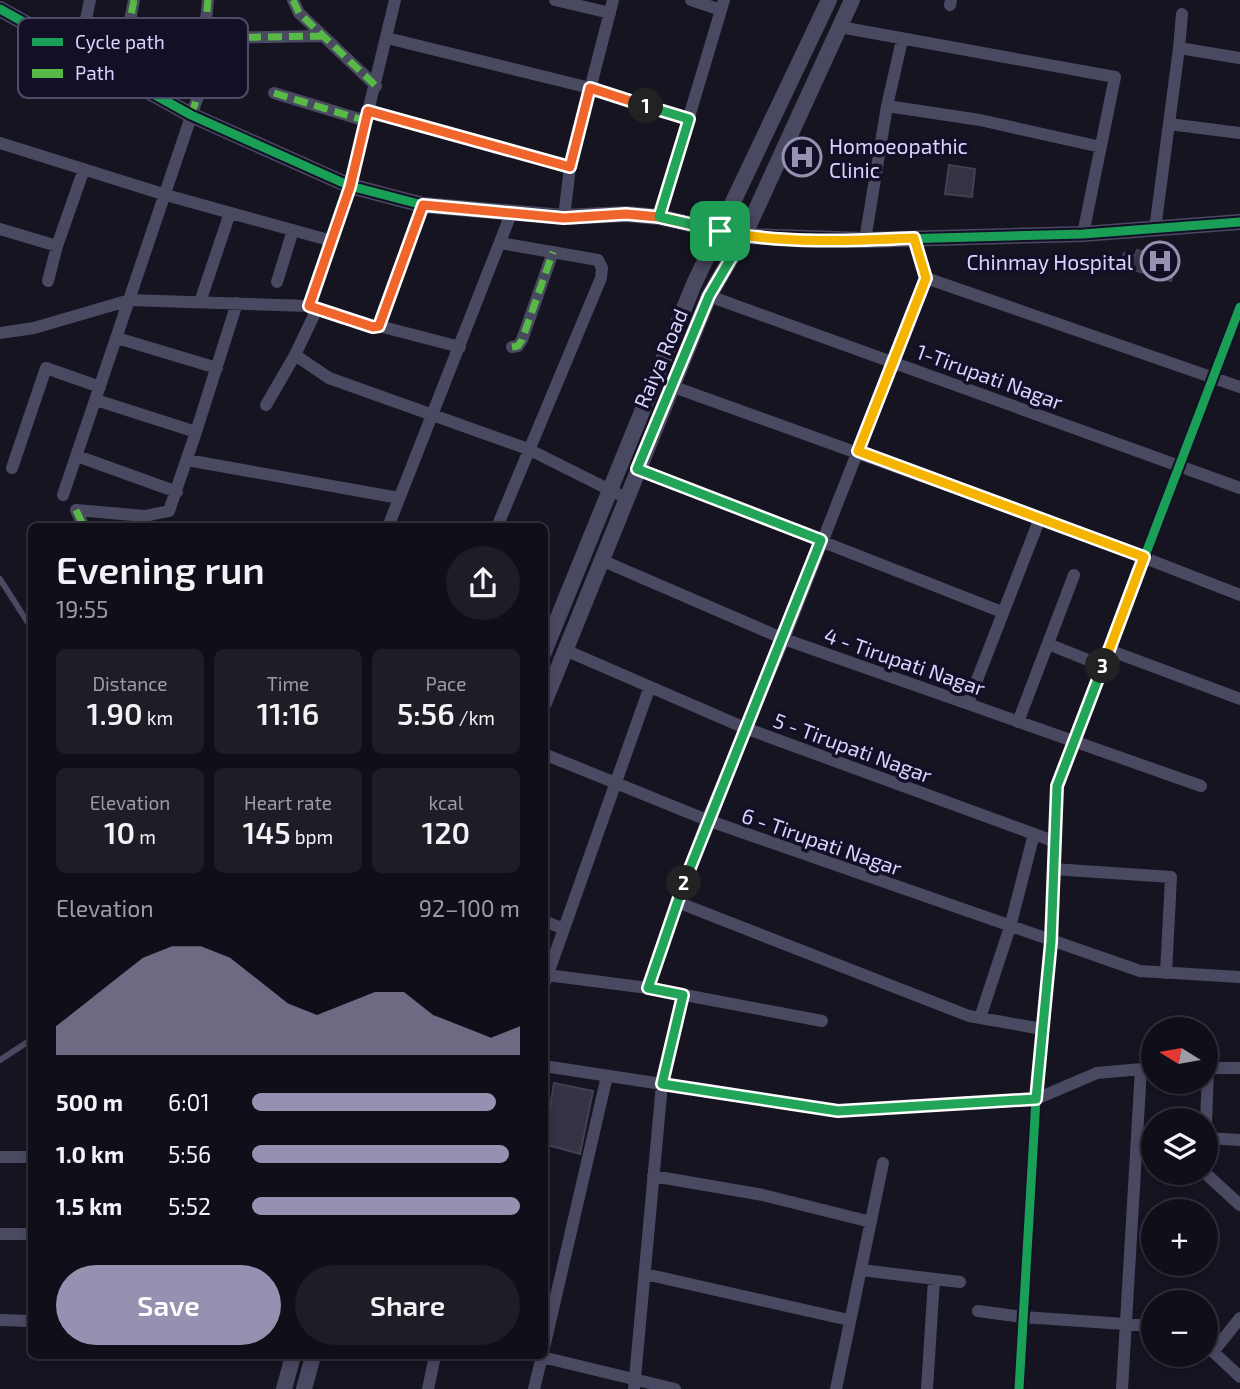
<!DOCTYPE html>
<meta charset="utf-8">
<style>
:root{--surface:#100f19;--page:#1e1d26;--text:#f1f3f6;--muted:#9c9ca2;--line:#302f38;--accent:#9591b1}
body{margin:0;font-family:"Exo 2",sans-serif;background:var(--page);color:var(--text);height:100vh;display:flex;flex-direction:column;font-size:26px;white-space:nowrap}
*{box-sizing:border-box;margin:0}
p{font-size:23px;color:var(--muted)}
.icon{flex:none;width:38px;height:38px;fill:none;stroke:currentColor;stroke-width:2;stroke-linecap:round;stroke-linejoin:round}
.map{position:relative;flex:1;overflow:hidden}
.sheet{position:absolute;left:28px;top:523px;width:520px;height:836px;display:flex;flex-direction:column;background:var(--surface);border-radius:10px;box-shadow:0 4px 10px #0003,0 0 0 2px var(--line)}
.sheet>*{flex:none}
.needle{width:46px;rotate:281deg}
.buttons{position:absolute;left:1141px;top:1017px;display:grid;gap:14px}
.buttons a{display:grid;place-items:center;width:77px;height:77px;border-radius:50%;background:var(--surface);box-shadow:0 4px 10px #0003,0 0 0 2px var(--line);font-size:35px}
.pin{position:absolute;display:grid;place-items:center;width:60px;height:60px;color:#fff;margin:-30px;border-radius:14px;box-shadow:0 4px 10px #0006}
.km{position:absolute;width:35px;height:35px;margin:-18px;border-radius:50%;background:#222;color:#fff;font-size:19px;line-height:35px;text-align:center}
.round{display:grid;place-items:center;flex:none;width:74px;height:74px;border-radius:37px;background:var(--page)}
.head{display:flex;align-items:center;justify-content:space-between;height:119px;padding:0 28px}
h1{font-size:38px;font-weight:600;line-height:52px}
.stats{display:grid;grid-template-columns:repeat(3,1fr);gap:10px;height:119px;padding:7px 28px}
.stats div{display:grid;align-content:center;border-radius:10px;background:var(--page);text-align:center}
.stats b{font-size:30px;font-weight:600}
.stats small{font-size:19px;font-weight:400}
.stats p{font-size:19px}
.chart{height:196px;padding:14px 28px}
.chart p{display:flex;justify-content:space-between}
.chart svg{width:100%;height:126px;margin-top:7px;fill:var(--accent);opacity:.7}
.action{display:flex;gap:14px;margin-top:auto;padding:14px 28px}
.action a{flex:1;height:80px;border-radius:42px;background:var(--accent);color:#fff;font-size:28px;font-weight:600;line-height:80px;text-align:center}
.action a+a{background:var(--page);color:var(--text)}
ul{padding:0 28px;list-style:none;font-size:23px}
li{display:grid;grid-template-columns:112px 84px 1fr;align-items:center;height:52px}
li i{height:18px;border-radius:9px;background:var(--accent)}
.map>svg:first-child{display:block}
</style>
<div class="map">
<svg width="1240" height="1389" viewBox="0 0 1240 1389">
<rect width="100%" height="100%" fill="#161421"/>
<path fill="#343243" stroke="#433f54" stroke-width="2" d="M 949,165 L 975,169 L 972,197 L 945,194 Z
M 1137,250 L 1156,256 L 1157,251 L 1178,256 L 1171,281 L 1120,266 L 1124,253 L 1135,256 Z
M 554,1083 L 593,1091 L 580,1154 L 544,1144 Z"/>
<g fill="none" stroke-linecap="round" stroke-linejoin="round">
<path stroke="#4a4962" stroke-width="6" d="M 0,579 L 32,629
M 0,1060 L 32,1039"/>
<path stroke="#4a4962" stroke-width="12" d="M 293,0 L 299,13 L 376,86
M 555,0 L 610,13
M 691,0 L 721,10
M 950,5 L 951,0
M 840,27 L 1115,77 L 1083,234
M 205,38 L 322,36
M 387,38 L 590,88 L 689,119
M 902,40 L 887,106 L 980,120 L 1101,147
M 1179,48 L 1182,14
M 79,53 L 90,0
M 119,75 L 134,0
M 274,93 L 366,121
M 368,111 L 570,167 L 564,217
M 1169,124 L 1240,133
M 0,143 L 166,195 L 332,241
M 570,167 L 613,0
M 659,217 L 724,0
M 0,229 L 57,246 L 84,169
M 1155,229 L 1179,48 L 1240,58
M 914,238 L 926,278 L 784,639 L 707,820 L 677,902 L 969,1016 L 1042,1029
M 865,240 L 887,106
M 926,278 L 1240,387
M 48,281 L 57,246
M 277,282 L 293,230
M 709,296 L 1240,488
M 200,302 L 230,213
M 312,307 L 374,327 L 379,326 L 423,205
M 317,309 L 295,355 L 329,378 L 528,449 L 626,498
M 379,326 L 460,347
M 0,333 L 34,328 L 130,300 L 309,306 L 350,186 L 395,0
M 117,338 L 217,368
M 512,347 L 518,346 L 522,340 L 553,252
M 671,386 L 1088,536 L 1240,595
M 266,405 L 295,355
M 196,432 L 237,303
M 77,456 L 177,492
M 187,460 L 399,498
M 12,468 L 46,368 L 100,387
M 637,469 L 1002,612
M 63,495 L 199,93 L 208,0
M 84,527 L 76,510 L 145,516 L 169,511 L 196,432 L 96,400
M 388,527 L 511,214
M 497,527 L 601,278 L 602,268 L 598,260 L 500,243
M 601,560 L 784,639 L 1201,786
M 1048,644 L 1103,666
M 565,650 L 745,728 L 1053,841
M 1109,650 L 1240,699
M 968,703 L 1040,518
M 1018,722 L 1074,575
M 544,754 L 707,820 L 1140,971 L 1240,977
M 1053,869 L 1171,877 L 1166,973
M 544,921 L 564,929
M 547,975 L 648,988 L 677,902
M 544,985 L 649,689
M 648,988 L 822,1021
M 980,1018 L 1010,927 L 1034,834
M 544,1066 L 838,1111 L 1036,1099 L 1097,1073 L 1153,1068
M 1206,1068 L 1240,1068
M 1206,1126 L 1208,1068
M 1206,1138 L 1240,1140
M 0,1157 L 32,1157
M 1204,1172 L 1240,1205
M 653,1176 L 763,1195 L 871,1222
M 0,1234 L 32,1234
M 861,1270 L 960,1282
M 645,1274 L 849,1320
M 978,1311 L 1023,1317 L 1153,1326
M 0,1320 L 32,1321
M 1206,1345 L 1240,1377
M 544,1348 L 607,1076
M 1213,1352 L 1240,1318
M 538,1356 L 675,1389
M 428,1389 L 435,1356
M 534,1389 L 542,1356
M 634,1389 L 662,1084 L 683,995
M 836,1389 L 883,1163
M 927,1389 L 934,1280
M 1019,1389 L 1036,1099 L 1051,942 L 1057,786 L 1240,307
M 1122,1389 L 1141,1069"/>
<path stroke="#4a4962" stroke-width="16" d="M 0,9 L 191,115 L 350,186 L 423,205 L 564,217 L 626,214 L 659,217 L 744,236 L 865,240 L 1083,234 L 1240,222
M 544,652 L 694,284 L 829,0
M 544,703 L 709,296 L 744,236 L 852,0
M 284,1389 L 293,1356
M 304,1389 L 313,1356"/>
<path stroke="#58b947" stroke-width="7" stroke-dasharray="14 7" stroke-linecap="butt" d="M 293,0 L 299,13 L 376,86
M 205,38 L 322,36
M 119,75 L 134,0
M 274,93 L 366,121
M 191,115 L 199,93 L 208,0
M 512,347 L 518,346 L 522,340 L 553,252
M 76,510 L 84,527"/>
<defs>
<path id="cycleway" d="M 0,9 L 191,115 L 350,186 L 423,205 L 564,217 L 626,214 L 659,217 L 744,236 L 865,240 L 1083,234 L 1240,222
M 1019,1389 L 1036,1099 L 1051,942 L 1057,786 L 1240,307"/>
</defs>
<use href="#cycleway" stroke="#130f26" stroke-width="13"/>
<use href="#cycleway" stroke="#1a9f57" stroke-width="9"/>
</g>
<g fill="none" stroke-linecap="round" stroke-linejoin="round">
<defs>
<path id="split-1" d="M 646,106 L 590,88 L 570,167 L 368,111 L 350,187 L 309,306 L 373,327 L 379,326 L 423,205 L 564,218 L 626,214 L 659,217 L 720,231"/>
<path id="split-2" d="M 646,106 L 689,119 L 659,217 L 744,236 L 709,296 L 637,469 L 821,540 L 684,883"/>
<path id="split-3" d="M 684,883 L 648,988 L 683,995 L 662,1084 L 838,1111 L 1036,1099 L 1051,942 L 1057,786 L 1103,666"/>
<path id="split-4" d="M 720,231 C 782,244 851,241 914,238 L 926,278 L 858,451 L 1144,557 L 1103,666"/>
</defs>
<use href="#split-1" stroke="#fff" stroke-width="14"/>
<use href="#split-2" stroke="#fff" stroke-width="14"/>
<use href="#split-3" stroke="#fff" stroke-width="14"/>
<use href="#split-4" stroke="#fff" stroke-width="14"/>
<use href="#split-1" stroke="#f0652b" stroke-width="9"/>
<use href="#split-2" stroke="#22a559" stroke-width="9"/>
<use href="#split-3" stroke="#22a559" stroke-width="9"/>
<use href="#split-4" stroke="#f5b400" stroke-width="9"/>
</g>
<defs>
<symbol id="hospital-ring" viewBox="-11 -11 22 22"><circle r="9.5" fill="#130f26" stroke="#9591b1" stroke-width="1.5"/><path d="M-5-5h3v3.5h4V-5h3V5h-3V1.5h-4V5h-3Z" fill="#9591b1"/></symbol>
</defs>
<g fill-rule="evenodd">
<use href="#hospital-ring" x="780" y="135" width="44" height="44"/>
<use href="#hospital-ring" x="1138" y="239" width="44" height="44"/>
</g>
<g text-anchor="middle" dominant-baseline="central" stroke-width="7" stroke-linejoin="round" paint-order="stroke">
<g font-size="21" fill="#d9d4ff" stroke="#130f26" text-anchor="start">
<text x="829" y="145">Homoeopathic<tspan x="829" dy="24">Clinic</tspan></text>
<text x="1133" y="261" text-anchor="end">Chinmay Hospital</text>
</g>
<g font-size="21" fill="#d9d4ff" stroke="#130f26">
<text transform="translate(660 358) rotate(-67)">Raiya Road</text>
<text transform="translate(990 376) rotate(20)">1-Tirupati Nagar</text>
<text transform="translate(905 661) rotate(19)">4 - Tirupati Nagar</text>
<text transform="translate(853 747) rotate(20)">5 - Tirupati Nagar</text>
<text transform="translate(822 841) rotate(19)">6 - Tirupati Nagar</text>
</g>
</g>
<rect x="18" y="18" width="230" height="80" rx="10" fill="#130f26" stroke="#4e4a67" stroke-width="2"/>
<rect x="32" y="38" width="31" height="8" fill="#1a9f57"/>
<rect x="32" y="69" width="31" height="9" fill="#58b947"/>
<g font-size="19" fill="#d9d4ff">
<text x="75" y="49">Cycle path</text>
<text x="75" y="80">Path</text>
</g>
</svg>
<div class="buttons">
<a><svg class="needle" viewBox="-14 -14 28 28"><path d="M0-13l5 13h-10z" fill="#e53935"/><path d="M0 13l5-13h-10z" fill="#9c9ca2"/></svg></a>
<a><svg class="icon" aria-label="layers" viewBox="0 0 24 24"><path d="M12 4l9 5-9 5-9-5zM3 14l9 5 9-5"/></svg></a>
<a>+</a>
<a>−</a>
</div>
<div class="pin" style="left:720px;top:231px;background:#1e9e55"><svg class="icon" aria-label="arrive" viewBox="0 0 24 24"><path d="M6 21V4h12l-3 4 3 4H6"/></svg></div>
<b class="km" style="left:646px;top:106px">1</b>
<b class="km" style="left:684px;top:883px">2</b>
<b class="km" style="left:1103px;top:666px">3</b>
<section class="sheet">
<div class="head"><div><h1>Evening run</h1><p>19:55</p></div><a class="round"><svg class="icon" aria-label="share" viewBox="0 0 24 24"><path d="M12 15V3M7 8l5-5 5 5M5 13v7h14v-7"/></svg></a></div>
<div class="stats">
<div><p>Distance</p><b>1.90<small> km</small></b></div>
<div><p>Time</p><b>11:16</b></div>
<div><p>Pace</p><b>5:56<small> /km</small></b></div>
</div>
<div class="stats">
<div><p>Elevation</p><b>10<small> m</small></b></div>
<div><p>Heart rate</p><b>145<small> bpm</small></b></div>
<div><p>kcal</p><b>120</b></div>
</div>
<div class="chart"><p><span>Elevation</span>92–100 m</p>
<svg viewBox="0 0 160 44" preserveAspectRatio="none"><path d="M0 44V34L10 26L20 18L30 10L40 6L50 6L60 10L70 18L80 26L90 30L100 26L110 22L120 22L130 30L140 34L150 38L160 34V44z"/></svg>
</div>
<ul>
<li><b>500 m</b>6:01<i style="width:91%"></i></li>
<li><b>1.0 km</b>5:56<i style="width:96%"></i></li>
<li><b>1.5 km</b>5:52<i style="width:100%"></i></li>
</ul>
<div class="action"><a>Save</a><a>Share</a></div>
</section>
</div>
